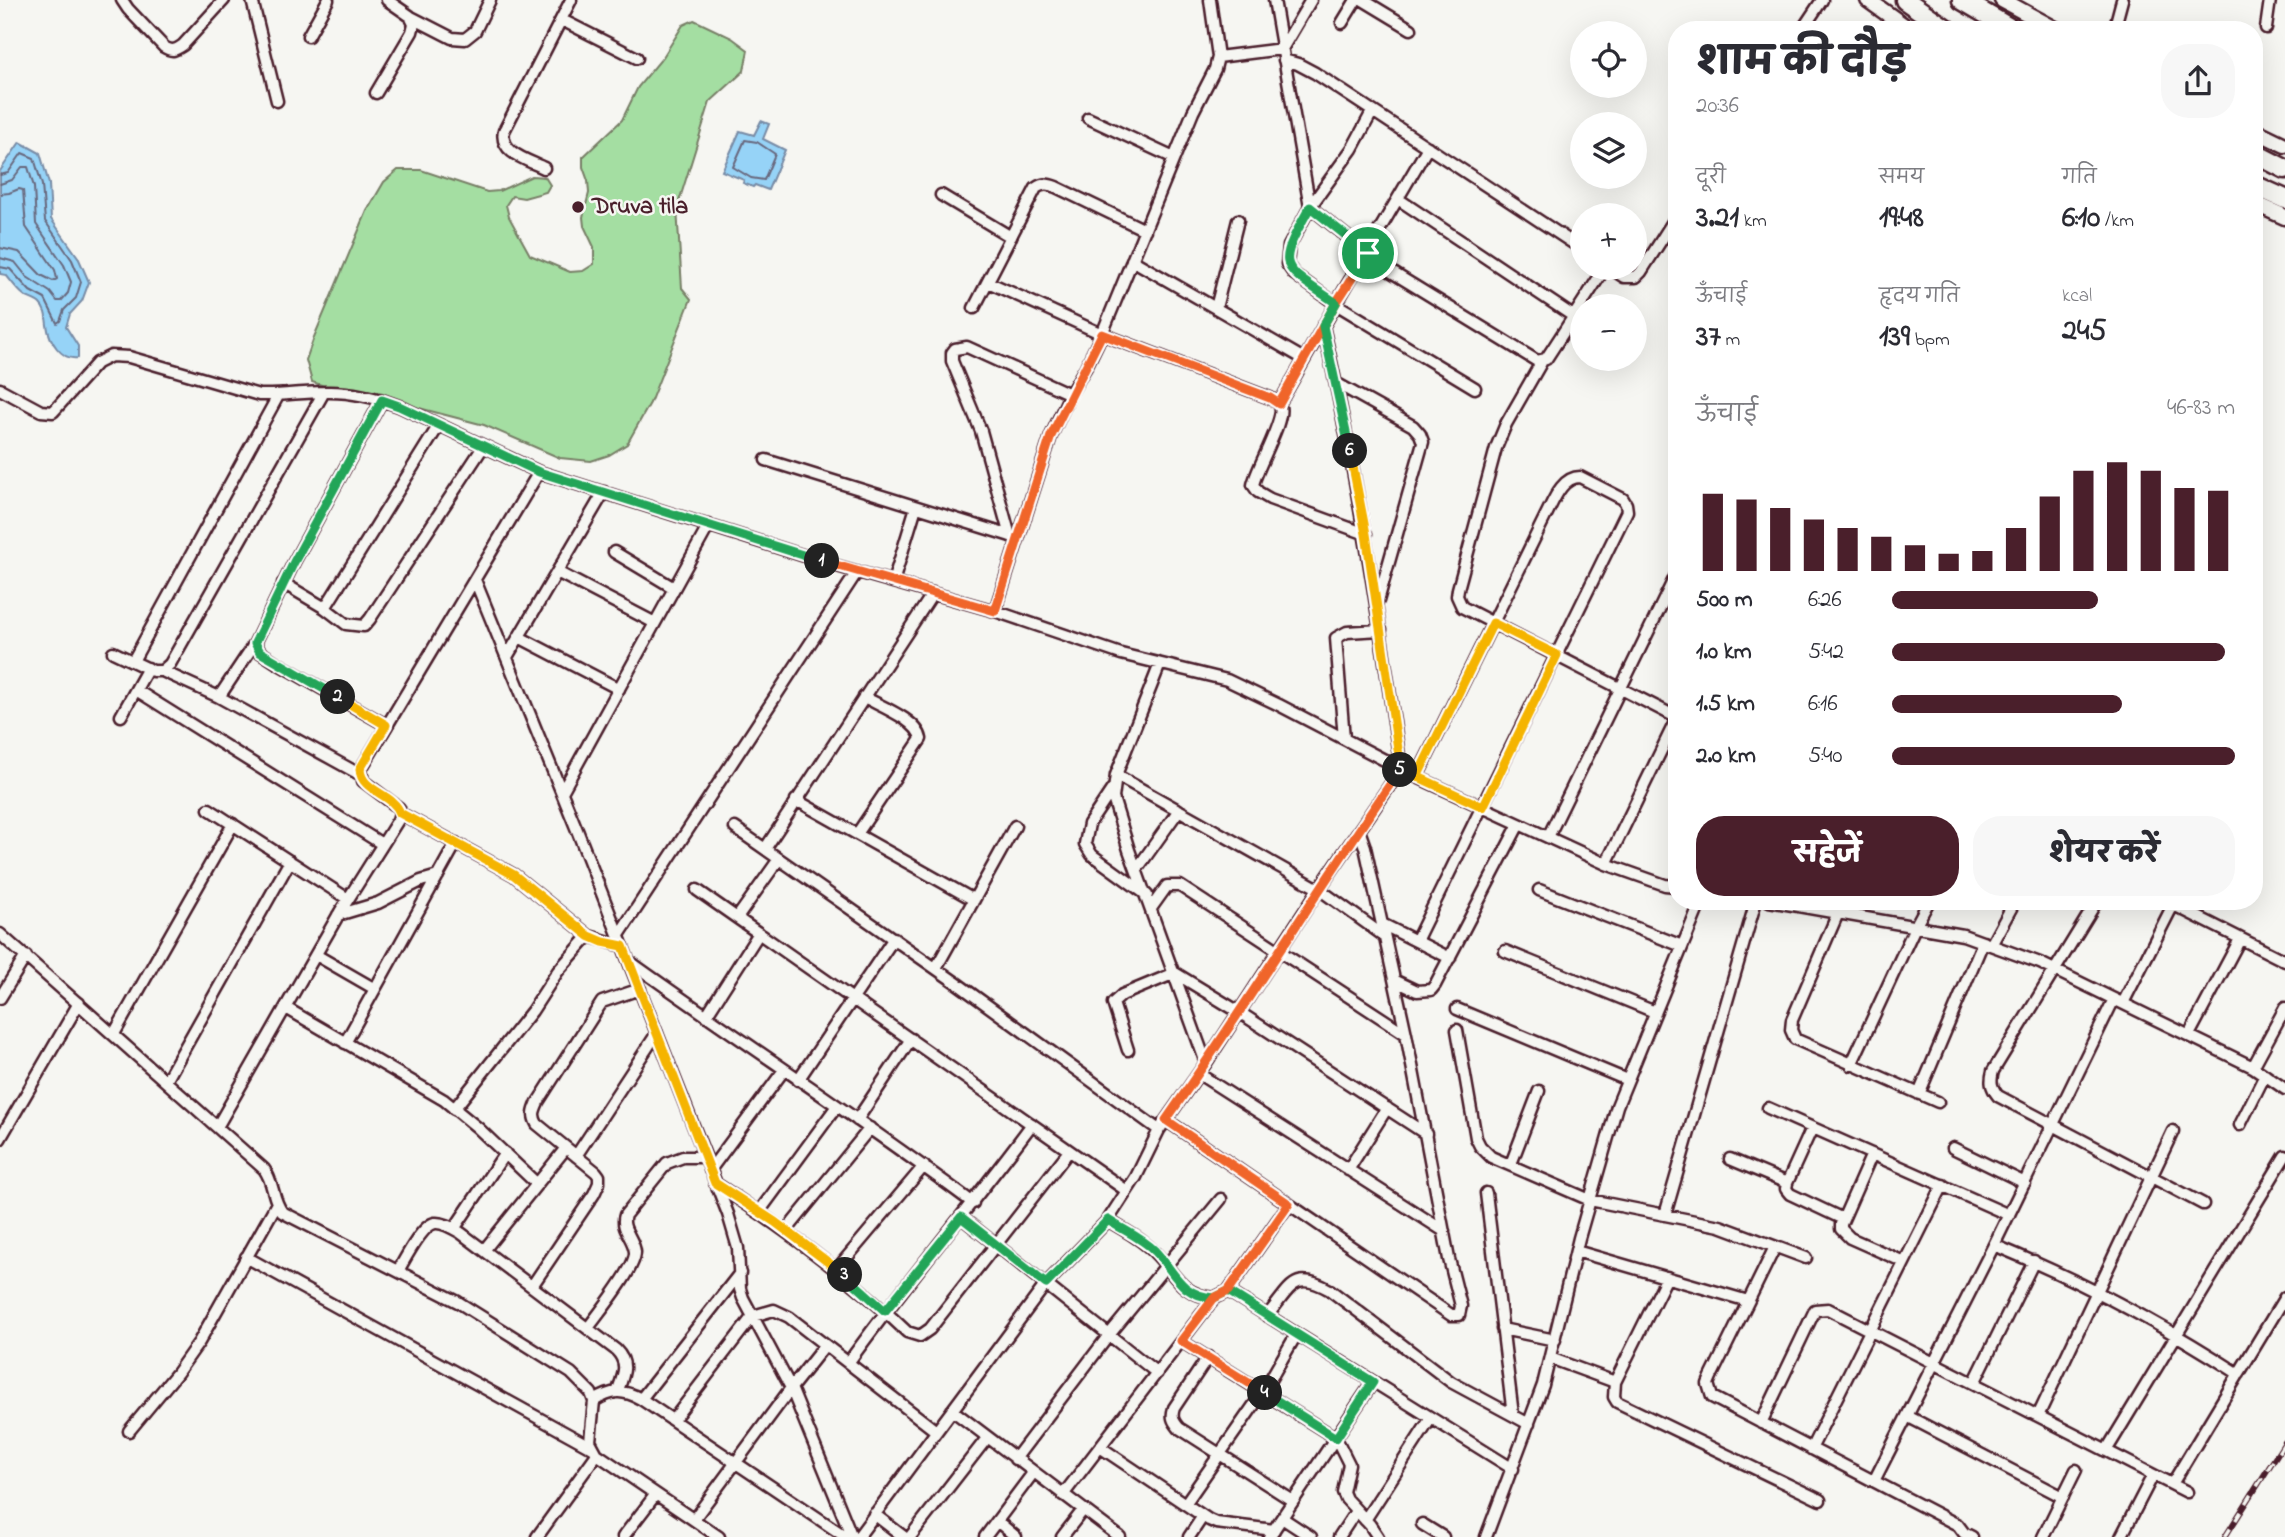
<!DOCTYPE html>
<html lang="hi">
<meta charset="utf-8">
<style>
:root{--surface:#fff;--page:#f7f7f7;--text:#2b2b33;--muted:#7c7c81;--accent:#4a1f2b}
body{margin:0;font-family:"Indie Flower","Playpen Sans Deva",sans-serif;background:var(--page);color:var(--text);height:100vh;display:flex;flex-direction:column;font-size:26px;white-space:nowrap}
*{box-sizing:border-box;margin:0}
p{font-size:23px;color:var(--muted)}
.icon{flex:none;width:38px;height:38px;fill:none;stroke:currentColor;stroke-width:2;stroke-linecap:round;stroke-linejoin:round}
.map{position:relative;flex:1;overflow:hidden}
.drawer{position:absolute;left:1668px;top:21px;width:595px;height:889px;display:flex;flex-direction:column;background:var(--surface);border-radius:28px;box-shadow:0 7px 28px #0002}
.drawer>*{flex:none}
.buttons{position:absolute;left:1570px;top:21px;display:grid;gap:14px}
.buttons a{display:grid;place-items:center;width:77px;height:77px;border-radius:50%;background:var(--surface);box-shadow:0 7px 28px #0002;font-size:35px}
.pin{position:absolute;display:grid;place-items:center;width:60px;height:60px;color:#fff;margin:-30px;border:4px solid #fff;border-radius:50%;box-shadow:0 2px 7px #0007}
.km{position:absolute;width:35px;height:35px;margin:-18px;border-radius:50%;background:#222;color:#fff;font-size:19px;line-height:35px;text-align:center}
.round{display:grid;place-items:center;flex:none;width:74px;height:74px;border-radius:28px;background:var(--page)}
.headline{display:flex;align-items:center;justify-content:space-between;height:119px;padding:0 28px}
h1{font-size:38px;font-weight:800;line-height:52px}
.metrics{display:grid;grid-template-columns:repeat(3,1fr);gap:10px;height:119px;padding:7px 28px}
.metrics div{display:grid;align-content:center}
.metrics b{font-size:30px;font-weight:800}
.metrics small{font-size:19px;font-weight:400}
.metrics p{font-size:19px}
.chart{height:196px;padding:14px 28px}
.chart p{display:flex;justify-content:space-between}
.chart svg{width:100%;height:126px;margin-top:7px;stroke:var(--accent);stroke-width:6}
.cta{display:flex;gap:14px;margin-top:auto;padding:14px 28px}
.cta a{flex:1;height:80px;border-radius:28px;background:var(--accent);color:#fff;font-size:28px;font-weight:800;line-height:80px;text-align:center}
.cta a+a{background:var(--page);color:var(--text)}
ul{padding:0 28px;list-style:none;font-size:23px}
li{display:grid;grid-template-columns:112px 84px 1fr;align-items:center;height:52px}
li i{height:18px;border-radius:9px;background:var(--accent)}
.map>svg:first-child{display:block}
</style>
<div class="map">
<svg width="2285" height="1537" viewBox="0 0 2285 1537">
<rect width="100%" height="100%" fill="#f6f6f2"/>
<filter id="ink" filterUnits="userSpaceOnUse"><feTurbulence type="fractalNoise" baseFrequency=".0143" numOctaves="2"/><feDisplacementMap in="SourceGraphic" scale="14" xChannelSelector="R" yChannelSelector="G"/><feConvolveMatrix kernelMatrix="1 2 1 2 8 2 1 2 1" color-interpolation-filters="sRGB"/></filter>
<g filter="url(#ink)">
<path fill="#a4dea2" stroke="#777e66" stroke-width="2" d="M 694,20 L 732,38 L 748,50 L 744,71 L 710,102 L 677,208 L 682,288 L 691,299 L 650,403 L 627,444 L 609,455 L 591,461 L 560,458 L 484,425 L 415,407 L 383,393 L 346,387 L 331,388 L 312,382 L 306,360 L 314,337 L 367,211 L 384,182 L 398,170 L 421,170 L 487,192 L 499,191 L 532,176 L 545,177 L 550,185 L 546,192 L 524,198 L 512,196 L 506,205 L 509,217 L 530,255 L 570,272 L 583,271 L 594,264 L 594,247 L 584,226 L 583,217 L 589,193 L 588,181 L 583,167 L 583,157 L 622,120 L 638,87 L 663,57 L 683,25 Z"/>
<path fill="#96d3f7" stroke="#788ba5" stroke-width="2" d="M 761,121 L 769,124 L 763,139 L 785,150 L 768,190 L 755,185 L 753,187 L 743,183 L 744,180 L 722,171 L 740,131 L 754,135 Z
M 20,142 L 40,153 L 49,184 L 51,219 L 78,257 L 89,282 L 82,301 L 70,314 L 66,327 L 78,346 L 78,358 C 61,361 49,340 47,325 C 46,317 46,310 40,304 C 36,300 29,299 25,296 C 17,290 12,282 6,275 L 0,274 L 0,171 Z"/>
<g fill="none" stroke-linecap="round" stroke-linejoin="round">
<path stroke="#68677d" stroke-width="2" d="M 745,140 L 757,142 L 775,154 L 764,180 L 751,178 L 733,167 Z
M 0,175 L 8,173 L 22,153 L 34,158 L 42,185 L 45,221 L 72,260 L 81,282 L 76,298 L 64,310 L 60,321 L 57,323 L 45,299 L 30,291 L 10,269 L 0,267
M 0,184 L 12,180 L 22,167 L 28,167 L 34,187 L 36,224 L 64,265 L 71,282 L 68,293 L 61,301 L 57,301 L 50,292 L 27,277 L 15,262 L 0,258
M 0,194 L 9,193 L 19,189 L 23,190 L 26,227 L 55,270 L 57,279 L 53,281 L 41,275 L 19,252 L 0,248"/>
<defs>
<path id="street" d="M 122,0 L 128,9 L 164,47 C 172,52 176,50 183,45 L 224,0
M 252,0 L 277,101
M 1274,0 L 1310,207 L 1390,271 L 1537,361 L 1546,359 L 1605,268
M 1363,0 L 1411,29
M 411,17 L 452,38 L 465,39 L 475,31 L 490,0
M 562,20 L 637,58
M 1342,23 L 1356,0
M 2266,28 L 2270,0
M 1802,30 L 1822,0
M 2114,30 L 2122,0
M 308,36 L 328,0
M 1218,57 L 1282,49 L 1311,0
M 1284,60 L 1298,64 L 1315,73 L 1582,249
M 376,93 L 412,32 L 414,24 L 410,16 L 387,0
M 1372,112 L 1352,149 L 1310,207 L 1289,246 L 1287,264 L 1294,274 L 1336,304 L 1475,388
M 1088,118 L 1174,158
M 544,168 C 528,160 499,153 504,131 L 571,0
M 941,195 L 1011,237
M 1398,199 L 1573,316
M 1132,260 L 1304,359
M 1610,268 L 1624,277 L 1636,277 L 1641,272 L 1676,217
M 988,282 L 1102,334 L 1270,398 C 1273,400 1277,401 1279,404 C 1288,416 1256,468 1253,485 L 1258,492 L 1270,499 L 1366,534
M 974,308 L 1036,188 C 1043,183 1048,184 1056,187 L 1145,230
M 1216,308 L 1238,220
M 1542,361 L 1506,424 L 1496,448 L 1458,589 L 1457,596 L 1462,607 L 1676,717
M 1336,383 L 1413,426 L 1420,434 L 1423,442 L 1378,601
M 0,389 L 41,411 L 53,412 L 97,363 L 111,356 L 129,357 L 259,395 C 281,396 302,392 324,392 C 350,391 375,397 399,406 L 539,472 L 830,564 L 995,611 L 1121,654 L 1227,680 L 1279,705 L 1417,777 L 1606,864 L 1665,885 L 1676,886
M 382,400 L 294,562 L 255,643 L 260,652 L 277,663 L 386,725
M 1279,404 L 1336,304 L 1428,147
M 766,460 L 1014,537
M 1010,536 L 981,431 L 952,361 L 952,353 L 955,349 L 967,347 L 1070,394
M 614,552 L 674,588
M 557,572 L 655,623
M 475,580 L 577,830 L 728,1214 L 738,1248 L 740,1289 L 743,1298 L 791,1388 L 852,1537
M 893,582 L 916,507
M 283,583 L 325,608 L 346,624 L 364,626 L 370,619 L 483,447
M 325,608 L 439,425
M 995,611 L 1051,436 L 1070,394 L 1086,367 L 1102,334 L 1193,112 L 1215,69 L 1218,57 L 1210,0
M 519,637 L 619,689
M 113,652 L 153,671 L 162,671 L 170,664 L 324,392
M 507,657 L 604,492
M 133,661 L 278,396
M 1160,664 L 1116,775 L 1113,798 L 1129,850 L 1206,1063 L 1319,889 L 1401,769 C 1379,620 1357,473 1323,326
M 162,671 L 219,697 L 361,775
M 136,690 L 382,844
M 219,697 L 255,643
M 121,716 L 148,668
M 1344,739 L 1336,638 L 1347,632 L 1381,630
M 1116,775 L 1319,889 L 1384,936
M 1113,788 L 1089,824 L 1085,844 L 1092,855 L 1147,895
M 562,792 L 709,525
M 796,800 L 974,900
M 209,809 L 348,899
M 400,813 L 514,875 L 589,936 L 623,946
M 735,828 L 958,984 L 1159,1130
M 857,834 L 921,739 C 918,720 880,706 864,697
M 1548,837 L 1676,575
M 765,849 L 933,593
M 1606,864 L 1676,720
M 1137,869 L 1179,810
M 697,890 L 1127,1191
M 1539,890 L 1682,946
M 1769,901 L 1963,935 L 2040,963 L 2253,1067 L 2285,1089
M 2097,901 L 1993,1071 C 1990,1082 1991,1087 1998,1096 L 2203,1204
M 2166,901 L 2285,961
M 1152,907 L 1167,886 L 1180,886 L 1406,1034
M 1838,913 L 1792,1020 L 1791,1030 L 1795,1039 L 1938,1102
M 338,915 L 378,903 L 421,881 L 438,876
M 1850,915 L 1858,901
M 737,918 L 779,859
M 1382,924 L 1450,958
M 0,934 L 264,1169 C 274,1182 272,1199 282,1212 L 458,1302 L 571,1373 L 591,1393 L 594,1401 L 590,1441 L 597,1454 L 719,1537
M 619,935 L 857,572
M 1416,941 L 1627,511 L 1626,504 L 1623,499 L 1580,477 C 1561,477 1553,502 1545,517 L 1417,777
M 1991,945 L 2015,901
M 1505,951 L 1655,1012
M 316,955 L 375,989
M 629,961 C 743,1043 861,1119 973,1203
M 936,968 L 1015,826
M 1396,981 L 1417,991 L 1431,990 L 1435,985 L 1519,824
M 0,998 L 26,956
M 2123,1003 L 2173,905
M 286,1008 L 444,1100 L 478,1128 L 537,1184
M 1457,1009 L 1627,1080
M 706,1016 L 759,933
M 1457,1030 L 1476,1138 L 1480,1146 L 1491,1157 L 1590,1200 L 1720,1226 L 1806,1258
M 114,1034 L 233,824
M 2189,1035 L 2240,939
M 345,1043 L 456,843
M 1128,1050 L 1113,1003 L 1122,995 L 1175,973 L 1239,1012 L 1426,1134
M 1851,1065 L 1916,925 L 1929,901
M 2253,1067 L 2285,1008
M 1199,1074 L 1444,1231
M 798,1080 L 894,938
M 166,1081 L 290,861
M 1919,1094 L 1983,942
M 1768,1108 L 2009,1215
M 454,1109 L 532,1011 L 558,971 L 589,936
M 857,1120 L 911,1039
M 1166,1120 L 1451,1315 L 1459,1315 L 1461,1306 L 1449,1259 L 1406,1034 L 1365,847 L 1359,830
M 2240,1125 L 2265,1075
M 217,1127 L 340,912 L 398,820 L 400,813 L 399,808 L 363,781 L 361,769 L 539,472
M 0,1139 L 79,1003
M 1953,1148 L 2025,1183
M 1872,1154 L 1841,1224 L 1841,1229 L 1850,1238 L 1904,1262
M 576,1156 L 657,1033
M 1730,1159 L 1787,1183 L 1812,1128
M 1511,1164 L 1539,1091
M 710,1170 L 784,1070
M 1348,1170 L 1387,1108
M 715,1183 C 783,1228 848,1275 907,1332 L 920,1336 L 930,1329 L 1069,1151
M 1787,1183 L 1786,1189 L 1790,1194 L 1843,1219
M 1486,1193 L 1513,1415
M 759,1212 L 837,1106
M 1665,1215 L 1756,901
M 961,1217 L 1157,1373
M 1108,1220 C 1123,1230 1141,1238 1154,1252 C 1175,1272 1179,1295 1214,1298 L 1228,1291 L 1289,1204
M 454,1229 L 505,1153
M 786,1231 L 870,1128
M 1994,1245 C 2079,1280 2162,1324 2239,1374
M 1775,1247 L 1711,1377 L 1708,1384 L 1712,1397 L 1958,1525 L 1964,1533 L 1972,1537
M 485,1249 L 566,1148
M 1576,1251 L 1748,1301
M 246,1257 L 593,1448
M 837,1269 L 924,1166
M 398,1271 C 405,1259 422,1225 435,1223 C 444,1222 454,1229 461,1233 L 616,1350 C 629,1363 624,1374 618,1390
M 1667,1277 L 1615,1382 L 1614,1397 L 1617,1402 L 1820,1500
M 532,1286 L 594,1194 L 599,1183 L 599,1176 L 596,1172 L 537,1124 C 532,1115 534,1111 538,1102 L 602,1002 L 640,989
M 1228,1291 L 1513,1469
M 1267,1316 C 1291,1288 1293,1269 1330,1290 L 1451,1382 L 1529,1424
M 588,1328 C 599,1313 636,1268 635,1252 C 634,1238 620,1229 625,1215 L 667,1163 L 683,1157 L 705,1157
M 1502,1329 L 1555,1340
M 1181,1341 L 1336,1438 L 1349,1464 L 1343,1492 L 1346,1499 L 1370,1525 L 1378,1537
M 1208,1357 L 1174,1408 C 1171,1417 1173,1421 1179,1428 L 1293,1501
M 1550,1358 L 1615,1382
M 848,1363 C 907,1281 972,1205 1032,1124
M 1974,1383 L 2034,1261
M 641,1399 L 740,1273
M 594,1401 C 612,1390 622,1389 641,1399 L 846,1537
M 952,1410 L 1120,1537
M 1907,1416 L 2063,1497
M 2038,1416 L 2173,1131
M 673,1420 L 753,1316 L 774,1310 L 789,1317 L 936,1431
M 1761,1423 L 1815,1310 L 1828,1309 L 2187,1492
M 129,1431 L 177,1373 L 199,1342 L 276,1205
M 1100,1447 L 1209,1520 L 1216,1523 L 1274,1530
M 1811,1449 L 1943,1185
M 2106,1451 L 2285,1156
M 1015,1459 L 1109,1335 L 1221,1199
M 1874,1481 L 1994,1245 L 2114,999
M 2172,1484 L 2285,1297
M 1063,1495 L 1214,1298
M 1185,1504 L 1263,1392 L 1296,1335
M 874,1514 L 904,1537
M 1282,1518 L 1311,1537
M 694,1519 L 791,1388 L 825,1345
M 1365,1520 L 1431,1418
M 997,1521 L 1016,1537
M 1422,1524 L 1443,1537
M 537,1537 L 597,1454
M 623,1537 L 656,1494
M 858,1537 L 1046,1284 L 1108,1220 L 1136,1177 L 1159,1130 L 1206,1063
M 910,1537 L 987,1438
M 985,1537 L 1033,1473
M 1062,1537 L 1083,1510
M 1189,1537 L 1203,1516
M 1269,1537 L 1373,1382
M 1339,1537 L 1356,1511
M 1486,1537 L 1543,1385 L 1579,1238 L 1617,1106 L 1701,901
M 2043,1537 L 2076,1470
M 2121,1537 L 2153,1475"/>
<path id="secondary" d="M 1868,0 L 1910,30
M 2002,0 L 2057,30
M 2254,130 L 2285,145
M 2254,203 L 2285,217"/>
<path id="highway" d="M 1905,0 L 1948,30
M 1962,0 L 2013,30
M 2254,153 L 2285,169
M 2254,185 L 2285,199"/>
</defs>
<use href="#street" stroke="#4a1f2b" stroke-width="15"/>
<use href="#secondary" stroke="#4a1f2b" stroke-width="19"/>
<use href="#highway" stroke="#4a1f2b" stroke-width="23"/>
<use href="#street" stroke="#f6f6f2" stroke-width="10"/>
<use href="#secondary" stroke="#f6f6f2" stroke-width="14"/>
<use href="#highway" stroke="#f6f6f2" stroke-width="18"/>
<defs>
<path id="rail" d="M 2225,1537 L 2285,1442"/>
</defs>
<use href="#rail" stroke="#4a1f2b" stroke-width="6"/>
<use href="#rail" stroke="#f6f6f2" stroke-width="3.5" stroke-dasharray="10" stroke-linecap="butt"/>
</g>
</g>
<g fill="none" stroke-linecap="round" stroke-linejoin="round" filter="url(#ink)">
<defs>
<path id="split-1" d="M 822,561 L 995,611 L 1051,436 L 1102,334 L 1270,398 L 1279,404 L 1336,303 L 1368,253"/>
<path id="split-2" d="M 338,697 L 260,652 L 255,643 L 294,562 L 382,400 L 399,406 L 539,472 L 822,561"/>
<path id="split-3" d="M 338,697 L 386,725 L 360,769 C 361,792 393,793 400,813 L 514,875 L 589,936 L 603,942 L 623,946 L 715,1183 L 775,1222 L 845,1275"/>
<path id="split-4" d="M 845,1275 L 885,1311 L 961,1217 L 1046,1284 L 1108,1220 C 1123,1230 1142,1238 1155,1251 C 1175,1272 1179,1295 1214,1298 L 1228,1291 L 1373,1382 L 1336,1438 L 1265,1393"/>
<path id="split-5" d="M 1265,1393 L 1181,1341 L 1214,1298 L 1228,1291 L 1289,1204 L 1166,1120 C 1247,1005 1320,885 1400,770"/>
<path id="split-6" d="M 1350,451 L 1366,534 L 1401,769 L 1483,807 L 1557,655 L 1493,623 L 1417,777 L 1400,770"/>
<path id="split-7" d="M 1350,451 L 1323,326 L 1336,303 C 1279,264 1275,270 1310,207 L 1368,253"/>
</defs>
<use href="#split-1" stroke="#fff" stroke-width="14"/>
<use href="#split-2" stroke="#fff" stroke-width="14"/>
<use href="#split-3" stroke="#fff" stroke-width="14"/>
<use href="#split-4" stroke="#fff" stroke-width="14"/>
<use href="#split-5" stroke="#fff" stroke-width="14"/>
<use href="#split-6" stroke="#fff" stroke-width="14"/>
<use href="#split-7" stroke="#fff" stroke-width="14"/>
<use href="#split-1" stroke="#f0652b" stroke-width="9"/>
<use href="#split-2" stroke="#22a559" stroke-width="9"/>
<use href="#split-3" stroke="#f5b400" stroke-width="9"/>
<use href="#split-4" stroke="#22a559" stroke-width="9"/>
<use href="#split-5" stroke="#f0652b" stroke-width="9"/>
<use href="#split-6" stroke="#f5b400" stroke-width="9"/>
<use href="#split-7" stroke="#22a559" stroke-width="9"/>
</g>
<circle fill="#4a1f2b" stroke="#f6f6f2" stroke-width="2.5" cx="578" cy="207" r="7"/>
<g text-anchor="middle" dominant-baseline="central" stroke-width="5" stroke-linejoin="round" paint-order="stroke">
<g font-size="24" font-weight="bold" fill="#4a1f2b" stroke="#f6f6f2" text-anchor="start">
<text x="592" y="207">Druva tila</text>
</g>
</g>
</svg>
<div class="buttons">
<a><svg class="icon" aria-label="locate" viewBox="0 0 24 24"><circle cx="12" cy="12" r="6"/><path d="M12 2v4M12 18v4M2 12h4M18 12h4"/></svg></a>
<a><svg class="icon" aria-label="layers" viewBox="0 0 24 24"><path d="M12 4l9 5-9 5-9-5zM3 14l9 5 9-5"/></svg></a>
<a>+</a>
<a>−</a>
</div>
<div class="pin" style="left:1368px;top:253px;background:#1e9e55"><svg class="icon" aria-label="arrive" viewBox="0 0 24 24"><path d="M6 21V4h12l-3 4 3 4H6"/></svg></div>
<b class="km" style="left:822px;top:561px">1</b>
<b class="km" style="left:338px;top:697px">2</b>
<b class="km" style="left:845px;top:1275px">3</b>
<b class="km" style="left:1265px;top:1393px">4</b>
<b class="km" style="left:1400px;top:770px">5</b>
<b class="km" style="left:1350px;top:451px">6</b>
<section class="drawer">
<div class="headline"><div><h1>शाम की दौड़</h1><p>20:36</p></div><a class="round"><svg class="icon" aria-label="share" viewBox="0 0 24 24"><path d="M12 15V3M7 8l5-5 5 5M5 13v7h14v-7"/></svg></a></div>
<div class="metrics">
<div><p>दूरी</p><b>3.21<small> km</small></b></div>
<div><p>समय</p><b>19:48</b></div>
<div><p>गति</p><b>6:10<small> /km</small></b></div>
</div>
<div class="metrics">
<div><p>ऊँचाई</p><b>37<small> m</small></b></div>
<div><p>हृदय गति</p><b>139<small> bpm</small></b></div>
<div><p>kcal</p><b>245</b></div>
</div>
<div class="chart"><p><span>ऊँचाई</span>46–83 m</p>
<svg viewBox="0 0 160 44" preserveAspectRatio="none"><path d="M5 44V17M15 44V19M25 44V22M35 44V26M45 44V29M55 44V32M65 44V35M75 44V38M85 44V37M95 44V29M105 44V18M115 44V9M125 44V6M135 44V9M145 44V15M155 44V16"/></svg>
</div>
<ul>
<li><b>500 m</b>6:26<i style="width:60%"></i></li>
<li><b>1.0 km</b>5:42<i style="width:97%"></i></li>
<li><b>1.5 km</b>6:16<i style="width:67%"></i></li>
<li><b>2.0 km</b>5:40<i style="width:100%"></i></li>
</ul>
<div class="cta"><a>सहेजें</a><a>शेयर करें</a></div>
</section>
</div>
